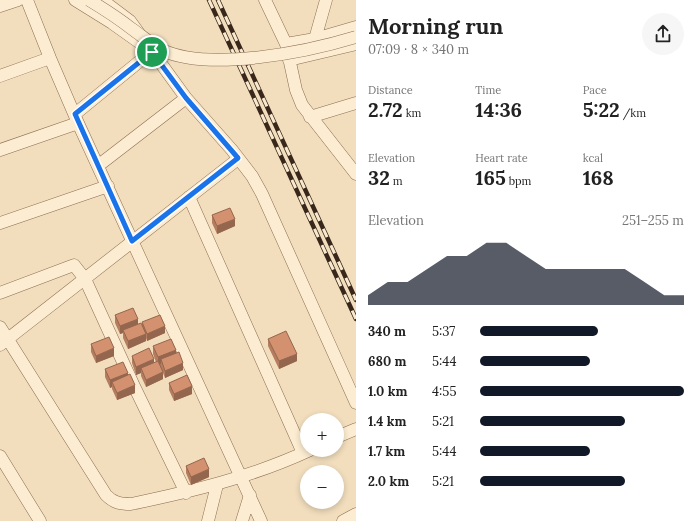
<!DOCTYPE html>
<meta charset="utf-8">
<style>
:root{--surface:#fff;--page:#f6f6f6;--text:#222;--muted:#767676;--accent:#111827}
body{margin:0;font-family:Lora,serif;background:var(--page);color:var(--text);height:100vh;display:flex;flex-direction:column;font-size:15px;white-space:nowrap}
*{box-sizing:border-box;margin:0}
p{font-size:13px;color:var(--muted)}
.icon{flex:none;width:22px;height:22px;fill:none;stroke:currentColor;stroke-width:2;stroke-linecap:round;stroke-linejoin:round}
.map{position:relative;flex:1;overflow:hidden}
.sheet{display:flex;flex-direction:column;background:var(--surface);width:340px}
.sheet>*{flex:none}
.buttons{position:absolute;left:300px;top:413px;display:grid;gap:8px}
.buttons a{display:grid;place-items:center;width:44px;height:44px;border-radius:50%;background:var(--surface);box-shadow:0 2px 6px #0003;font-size:20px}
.pin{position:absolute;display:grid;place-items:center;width:34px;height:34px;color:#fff;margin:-17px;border:2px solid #fff;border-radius:50%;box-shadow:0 1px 4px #0007}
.round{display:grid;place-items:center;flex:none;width:42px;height:42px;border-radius:21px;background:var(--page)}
.overview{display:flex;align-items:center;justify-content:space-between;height:68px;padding:0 12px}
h1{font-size:22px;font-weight:700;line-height:30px}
.metrics{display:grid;grid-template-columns:repeat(3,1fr);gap:6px;height:68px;padding:4px 12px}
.metrics div{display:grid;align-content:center}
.metrics b{font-size:20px;font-weight:700}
.metrics small{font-size:11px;font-weight:400}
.metrics p{font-size:11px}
.chart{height:112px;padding:8px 12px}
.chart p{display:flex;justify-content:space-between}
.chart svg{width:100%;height:72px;margin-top:4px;fill:var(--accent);opacity:.7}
ul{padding:0 12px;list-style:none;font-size:13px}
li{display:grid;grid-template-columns:64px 48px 1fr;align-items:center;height:30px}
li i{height:10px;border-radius:5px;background:var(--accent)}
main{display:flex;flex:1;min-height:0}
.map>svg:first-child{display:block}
</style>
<main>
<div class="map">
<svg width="356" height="521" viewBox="0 0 356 521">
<rect width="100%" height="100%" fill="#f2debd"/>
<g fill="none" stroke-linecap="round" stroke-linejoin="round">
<defs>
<path id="minor" d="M 27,0 L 50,58 L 78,123 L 261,521
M 75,0 L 112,23 L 143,45
M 102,0 L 130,21 L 186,98 L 232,150 L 252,176 L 262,194 L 356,403
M 265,0 L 286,44 L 296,90 L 302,105 L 356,174
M 0,6 L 18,0
M 286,44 L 315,39 L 356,27
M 317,45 L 315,39 L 326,0
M 289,60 L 356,44
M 0,76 L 50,58
M 75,114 L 151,52
M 310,117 L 356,103
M 0,150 L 78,123
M 99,165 L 186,98
M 189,197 L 303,453
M 0,223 L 108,186
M 0,293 L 74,265 L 85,279 L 133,384 L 186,493
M 0,327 L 106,495 C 114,503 120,504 131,504 C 193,491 252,477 310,450
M 0,345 L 238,159
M 337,437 L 356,429
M 0,456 L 40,521
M 208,521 L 217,485
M 242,521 L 250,495
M 343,521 L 356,514"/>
</defs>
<use href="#minor" stroke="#8b6d54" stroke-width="13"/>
<use href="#minor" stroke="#fcecd1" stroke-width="12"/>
<defs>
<path id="rail" d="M 209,0 L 356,319
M 218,0 L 356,300"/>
</defs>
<use href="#rail" stroke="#39271b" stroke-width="4.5"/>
<use href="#rail" stroke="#f8e9cd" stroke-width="3" stroke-dasharray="9" stroke-linecap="butt"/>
<defs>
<path id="minor-bridge" d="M 89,0 C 104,9 118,18 132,29 C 142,36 151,44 162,50 C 209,72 307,52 356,37"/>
</defs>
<use href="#minor-bridge" stroke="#8b6d54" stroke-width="13" stroke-linecap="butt"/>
<use href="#minor-bridge" stroke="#fcecd1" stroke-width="12"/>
</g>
<path fill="#b57d5f" d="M 212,215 L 235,226 L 217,234 L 212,223 Z
M 115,315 L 142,326 L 142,322 L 165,333 L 147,341 L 146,338 L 146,341 L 128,349 L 123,338 L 123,333 L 120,334 L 115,323 Z
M 268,339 L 297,361 L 279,369 L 268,346 Z
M 91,344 L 114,356 L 96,363 L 91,352 Z
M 153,346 L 176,353 L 183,370 L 165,378 L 163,373 L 163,379 L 146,387 L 141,376 L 141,373 L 136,375 L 132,363 L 132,356 L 154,363 L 156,362 L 153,354 Z
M 105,369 L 128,375 L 135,393 L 117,400 L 112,389 L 112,387 L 110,388 L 105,377 Z
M 169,383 L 192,394 L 174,401 L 169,390 Z
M 186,466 L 209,477 L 191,485 L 186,473 Z"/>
<path fill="#94664e" d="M 235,219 L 235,226 L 217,234 L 217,226 Z
M 138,319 L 138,326 L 123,330 L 123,333 L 120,334 L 120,326 Z
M 165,326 L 165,333 L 147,341 L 147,334 Z
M 146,334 L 146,341 L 128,349 L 128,341 Z
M 114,348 L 114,356 L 96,363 L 96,356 Z
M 176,350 L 176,357 L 161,359 L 161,364 L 158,365 L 158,357 Z
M 297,354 L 297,361 L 279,369 L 279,361 Z
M 154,359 L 154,367 L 141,368 L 141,373 L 136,375 L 136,367 Z
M 183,363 L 183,370 L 165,378 L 165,371 Z
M 163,372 L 163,379 L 146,387 L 146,380 Z
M 128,373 L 128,380 L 112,382 L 112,387 L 110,388 L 110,380 Z
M 135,385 L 135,393 L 117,400 L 117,393 Z
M 192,386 L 192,394 L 174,401 L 174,394 Z
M 209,469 L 209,477 L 191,485 L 191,477 Z"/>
<path fill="#d3916f" stroke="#94664e" d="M 230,208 L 235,219 L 217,226 L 212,215 Z
M 133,308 L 138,319 L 120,326 L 115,315 Z
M 160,315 L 165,326 L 147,334 L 142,322 Z
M 141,323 L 146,334 L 128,341 L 123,330 Z
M 286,331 L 297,354 L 279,361 L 268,339 Z
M 109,337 L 114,348 L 96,356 L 91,344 Z
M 171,339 L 176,350 L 158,357 L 153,346 Z
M 149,348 L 154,359 L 136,367 L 132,356 Z
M 179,352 L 183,363 L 165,371 L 161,359 Z
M 158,361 L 163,372 L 146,380 L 141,368 Z
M 123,362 L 128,373 L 110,380 L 105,369 Z
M 130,374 L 135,385 L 117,393 L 112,382 Z
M 187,375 L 192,386 L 174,394 L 169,383 Z
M 204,458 L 209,469 L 191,477 L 186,466 Z"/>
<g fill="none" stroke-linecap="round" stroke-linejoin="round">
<defs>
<path id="route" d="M 152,52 L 186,98 L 238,158 L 132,241 L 75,114 Z"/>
</defs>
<use href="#route" stroke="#fff" stroke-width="8"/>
<use href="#route" stroke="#1a73e8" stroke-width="5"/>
</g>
</svg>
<div class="buttons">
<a>+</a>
<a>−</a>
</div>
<div class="pin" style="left:152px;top:52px;background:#1e9e55"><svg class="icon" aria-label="arrive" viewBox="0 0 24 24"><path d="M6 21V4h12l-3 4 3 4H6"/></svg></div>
</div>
<section class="sheet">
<div class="overview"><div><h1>Morning run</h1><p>07:09 · 8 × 340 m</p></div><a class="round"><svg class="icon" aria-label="share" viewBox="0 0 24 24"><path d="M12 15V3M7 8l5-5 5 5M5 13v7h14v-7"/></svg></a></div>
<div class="metrics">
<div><p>Distance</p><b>2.72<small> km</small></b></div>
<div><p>Time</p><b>14:36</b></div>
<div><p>Pace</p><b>5:22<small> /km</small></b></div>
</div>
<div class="metrics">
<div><p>Elevation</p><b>32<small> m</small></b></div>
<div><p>Heart rate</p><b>165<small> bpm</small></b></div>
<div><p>kcal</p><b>168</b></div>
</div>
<div class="chart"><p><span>Elevation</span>251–255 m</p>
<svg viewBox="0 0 160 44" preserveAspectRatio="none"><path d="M0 44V38L10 30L20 30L30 22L40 14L50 14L60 6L70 6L80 14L90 22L100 22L110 22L120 22L130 22L140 30L150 38L160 38V44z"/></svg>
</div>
<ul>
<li><b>340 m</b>5:37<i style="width:58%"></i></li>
<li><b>680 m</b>5:44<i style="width:54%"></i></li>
<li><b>1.0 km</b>4:55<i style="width:100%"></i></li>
<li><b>1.4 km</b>5:21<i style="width:71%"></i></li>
<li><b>1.7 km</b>5:44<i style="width:54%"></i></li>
<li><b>2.0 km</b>5:21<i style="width:71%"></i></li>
</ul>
</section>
</main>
